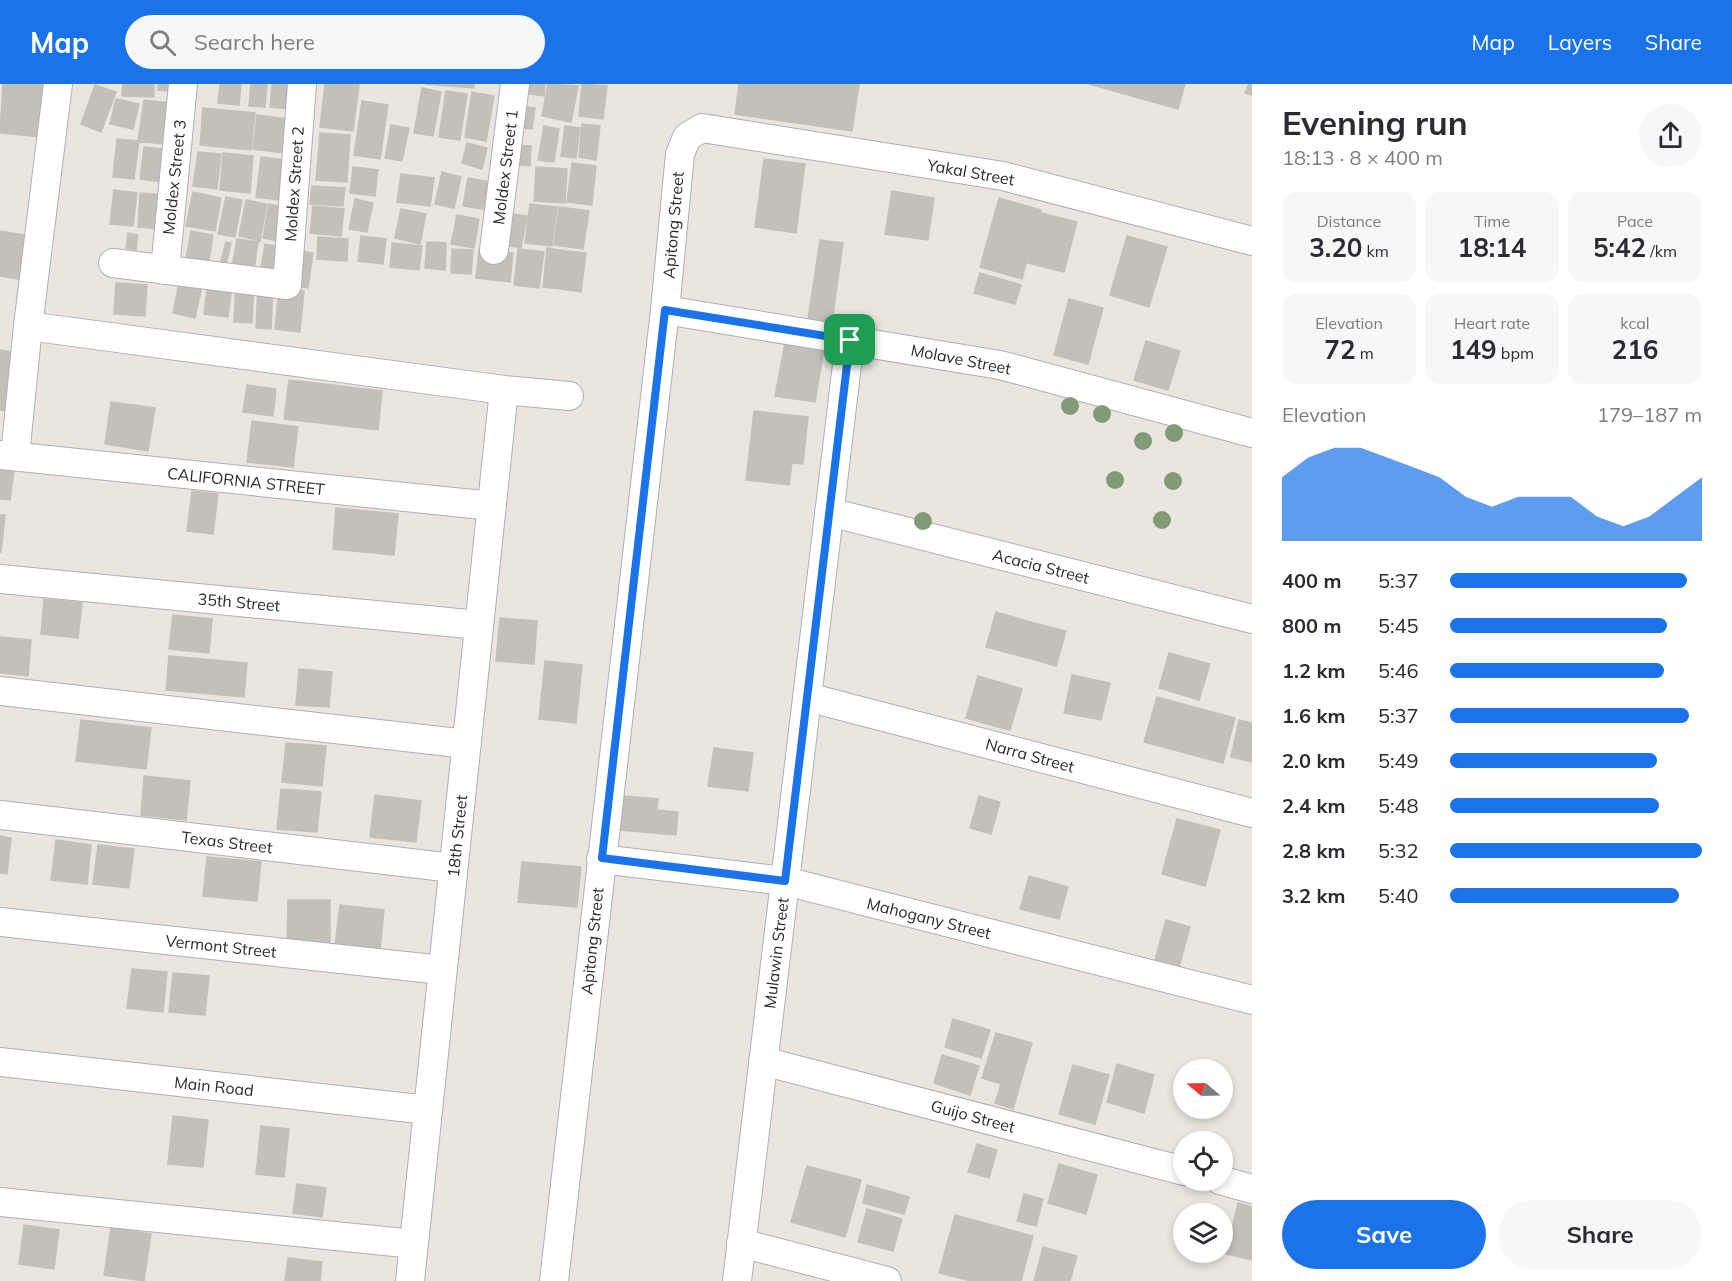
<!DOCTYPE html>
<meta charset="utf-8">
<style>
:root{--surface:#fff;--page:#f7f7f7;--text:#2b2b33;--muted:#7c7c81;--accent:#1a73e8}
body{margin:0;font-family:Mulish,sans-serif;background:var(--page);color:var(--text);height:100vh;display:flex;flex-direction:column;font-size:22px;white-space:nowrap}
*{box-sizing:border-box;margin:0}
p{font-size:20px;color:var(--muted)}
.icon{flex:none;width:33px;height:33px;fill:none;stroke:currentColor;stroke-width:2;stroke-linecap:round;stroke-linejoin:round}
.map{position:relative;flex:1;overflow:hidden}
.details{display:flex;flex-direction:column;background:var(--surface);width:480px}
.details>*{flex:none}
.needle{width:39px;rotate:289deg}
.fabs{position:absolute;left:1173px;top:975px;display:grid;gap:12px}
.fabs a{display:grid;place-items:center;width:60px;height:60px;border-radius:50%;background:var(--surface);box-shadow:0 3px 9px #0003;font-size:30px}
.pin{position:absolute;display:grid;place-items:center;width:51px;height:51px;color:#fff;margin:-26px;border-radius:12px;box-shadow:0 3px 9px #0006}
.round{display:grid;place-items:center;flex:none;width:63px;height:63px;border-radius:32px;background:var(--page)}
.head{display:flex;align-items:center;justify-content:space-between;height:102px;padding:0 30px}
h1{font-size:33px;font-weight:700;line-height:45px}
.metrics{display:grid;grid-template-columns:repeat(3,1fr);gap:9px;height:102px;padding:6px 30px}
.metrics div{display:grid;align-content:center;border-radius:15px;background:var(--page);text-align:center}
.metrics b{font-size:26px;font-weight:700}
.metrics small{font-size:16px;font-weight:400}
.metrics p{font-size:16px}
.chart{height:168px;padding:12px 30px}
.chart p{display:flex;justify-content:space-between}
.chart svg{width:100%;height:108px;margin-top:6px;fill:var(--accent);opacity:.7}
.action{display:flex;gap:12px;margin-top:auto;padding:12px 30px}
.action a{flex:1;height:69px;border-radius:36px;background:var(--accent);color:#fff;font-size:24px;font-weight:700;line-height:69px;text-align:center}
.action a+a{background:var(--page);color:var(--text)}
ul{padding:0 30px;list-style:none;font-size:20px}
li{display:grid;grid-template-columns:96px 72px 1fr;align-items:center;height:45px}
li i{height:15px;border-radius:8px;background:var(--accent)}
header{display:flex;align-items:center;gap:36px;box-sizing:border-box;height:84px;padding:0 30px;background:var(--accent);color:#fff}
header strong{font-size:28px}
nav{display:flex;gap:33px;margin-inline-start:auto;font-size:21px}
.search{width:420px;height:54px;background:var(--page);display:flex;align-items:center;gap:15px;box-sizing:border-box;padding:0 21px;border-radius:33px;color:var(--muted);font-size:22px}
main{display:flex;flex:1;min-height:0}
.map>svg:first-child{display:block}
</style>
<header>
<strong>Map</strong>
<div class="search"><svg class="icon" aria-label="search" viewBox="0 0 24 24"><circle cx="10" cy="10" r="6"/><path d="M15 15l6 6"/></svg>Search here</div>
<nav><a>Map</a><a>Layers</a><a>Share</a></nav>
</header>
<main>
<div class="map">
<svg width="1252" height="1197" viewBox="0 0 1252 1197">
<rect width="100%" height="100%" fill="#eae5de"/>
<path fill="#c3bfb9" stroke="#c5c1b8" stroke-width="1.5" d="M 3,0 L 46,0 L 41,53 L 0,49 Z
M 123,0 L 154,0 L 154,13 L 122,12 Z
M 158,0 L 180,0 L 179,8 L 158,6 Z
M 220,0 L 241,0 L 239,21 L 218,19 Z
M 251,0 L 267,0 L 265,23 L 249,22 Z
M 272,0 L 291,0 L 289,25 L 270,23 Z
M 325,0 L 359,1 L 353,47 L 320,43 Z
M 425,0 L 474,0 L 474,4 Z
M 518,0 L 545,0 L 544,12 L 517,8 Z
M 548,0 L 578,2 L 571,38 L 542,32 Z
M 582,0 L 607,2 L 603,35 L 579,32 Z
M 739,0 L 859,0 L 852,47 L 735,30 Z
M 1089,0 L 1185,0 L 1178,25 Z
M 1249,0 L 1252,0 L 1252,11 L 1245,9 Z
M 95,1 L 116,8 L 101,48 L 81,40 Z
M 422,4 L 441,8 L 433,52 L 414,49 Z
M 446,7 L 467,10 L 460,56 L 439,53 Z
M 472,8 L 494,12 L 486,57 L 465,53 Z
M 116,15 L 139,20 L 133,45 L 110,40 Z
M 144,16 L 177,20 L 172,61 L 138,57 Z
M 362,17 L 388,21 L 380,75 L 354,71 Z
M 517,22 L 535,24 L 532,45 L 514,43 Z
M 203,24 L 255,29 L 251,66 L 200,61 Z
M 257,31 L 295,36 L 291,70 L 253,65 Z
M 582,40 L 600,42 L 596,76 L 579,73 Z
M 391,41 L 409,44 L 402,77 L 385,74 Z
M 544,42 L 559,45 L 554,78 L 538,76 Z
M 565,42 L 580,44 L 576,74 L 561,72 Z
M 320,49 L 350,51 L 347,98 L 316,96 Z
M 117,55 L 139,57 L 134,95 L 113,93 Z
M 467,59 L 487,64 L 482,85 L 462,79 Z
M 512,61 L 531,62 L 530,82 L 511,80 Z
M 144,63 L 172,66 L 169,99 L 140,95 Z
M 198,68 L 221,70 L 217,105 L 193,102 Z
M 223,69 L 253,72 L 250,109 L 220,106 Z
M 261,73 L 292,77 L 286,117 L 256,113 Z
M 764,75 L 805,80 L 796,149 L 755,143 Z
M 572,79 L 596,82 L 592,121 L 567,118 Z
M 353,83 L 378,86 L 375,112 L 350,109 Z
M 536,83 L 567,85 L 565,119 L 534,117 Z
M 442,88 L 461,93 L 454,124 L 435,120 Z
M 401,90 L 434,94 L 430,122 L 397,118 Z
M 468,94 L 498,99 L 493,127 L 463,122 Z
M 312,102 L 345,104 L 343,122 L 310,120 Z
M 114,106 L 137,109 L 133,142 L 110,140 Z
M 892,107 L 934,114 L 928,156 L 885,150 Z
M 193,108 L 221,114 L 215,147 L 186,142 Z
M 140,109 L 166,111 L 164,145 L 138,143 Z
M 226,113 L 242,116 L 235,153 L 218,150 Z
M 999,114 L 1041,126 L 1022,195 L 980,183 Z
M 355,115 L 373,119 L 367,148 L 349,145 Z
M 246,116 L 267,120 L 260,157 L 239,152 Z
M 269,120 L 289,124 L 284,158 L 263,154 Z
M 530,120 L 557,123 L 552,162 L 525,159 Z
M 313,122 L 344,125 L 341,152 L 310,149 Z
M 559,123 L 589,127 L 583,165 L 554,161 Z
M 401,125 L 426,130 L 420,160 L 395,154 Z
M 502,128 L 527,132 L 521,164 L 497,160 Z
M 1041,129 L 1077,138 L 1064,188 L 1028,179 Z
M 457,131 L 479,135 L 474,164 L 451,160 Z
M 0,147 L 31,152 L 23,196 L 0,192 Z
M 191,147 L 213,151 L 208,183 L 185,180 Z
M 128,149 L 138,151 L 136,166 L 126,164 Z
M 361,152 L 386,155 L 383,180 L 358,177 Z
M 1127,152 L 1167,163 L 1149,223 L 1110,211 Z
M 318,153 L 348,155 L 347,177 L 317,175 Z
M 237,155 L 258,158 L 253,193 L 231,189 Z
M 820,156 L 843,159 L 832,238 L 808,235 Z
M 226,158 L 231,159 L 226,181 L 220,180 Z
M 427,158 L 446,159 L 445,186 L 425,184 Z
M 392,159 L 422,162 L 419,186 L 390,183 Z
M 265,160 L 287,164 L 281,198 L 259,195 Z
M 547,164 L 566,167 L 561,205 L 543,203 Z
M 452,165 L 473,166 L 471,190 L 451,189 Z
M 518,165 L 544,168 L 539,204 L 514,201 Z
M 295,166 L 313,169 L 308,204 L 289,201 Z
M 479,166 L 513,169 L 510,198 L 476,194 Z
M 566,167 L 586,169 L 581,208 L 561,205 Z
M 980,189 L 1021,201 L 1015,220 L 974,209 Z
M 180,193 L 203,198 L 195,234 L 173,229 Z
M 208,198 L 232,201 L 228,233 L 204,230 Z
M 116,199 L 147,201 L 145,232 L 114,230 Z
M 236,200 L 254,201 L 252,239 L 234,238 Z
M 258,201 L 273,202 L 271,245 L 256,244 Z
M 279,205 L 304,207 L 300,248 L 275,245 Z
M 1069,215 L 1103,224 L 1088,280 L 1054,271 Z
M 1146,257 L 1180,267 L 1168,306 L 1134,296 Z
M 785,259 L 824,265 L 815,318 L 775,312 Z
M 0,266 L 12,268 L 7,327 L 0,326 Z
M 289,296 L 333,301 L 328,340 L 284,335 Z
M 247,301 L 276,305 L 273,332 L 243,328 Z
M 333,301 L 382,307 L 378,346 L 328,340 Z
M 111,318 L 155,324 L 148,367 L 105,360 Z
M 754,327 L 808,333 L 803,380 L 792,379 L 789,401 L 746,396 Z
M 252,337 L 298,343 L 293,383 L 247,378 Z
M 0,386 L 14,387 L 10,416 L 0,415 Z
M 192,407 L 218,410 L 213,450 L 187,447 Z
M 336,424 L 398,430 L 394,471 L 333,465 Z
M 0,431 L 5,431 L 1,468 L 0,468 Z
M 44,515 L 82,519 L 78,554 L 41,550 Z
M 996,528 L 1038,540 L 1028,574 L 986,563 Z
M 173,531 L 212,535 L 209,569 L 169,565 Z
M 500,534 L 537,537 L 534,580 L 496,577 Z
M 1038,540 L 1066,547 L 1056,582 L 1028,574 Z
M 0,553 L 31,556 L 28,592 L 0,589 Z
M 1169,569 L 1210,580 L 1199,616 L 1159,604 Z
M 169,572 L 247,579 L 244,613 L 166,606 Z
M 545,577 L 582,581 L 576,639 L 539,635 Z
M 299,585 L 332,588 L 329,623 L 296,621 Z
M 1072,591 L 1110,599 L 1101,636 L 1064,629 Z
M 978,592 L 1006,600 L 994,642 L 966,634 Z
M 1006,600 L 1022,605 L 1010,646 L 994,642 Z
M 1157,613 L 1235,634 L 1223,679 L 1144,658 Z
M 81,636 L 151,644 L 146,685 L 76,677 Z
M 1239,636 L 1252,639 L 1252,678 L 1231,673 Z
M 286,659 L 326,662 L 322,702 L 282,698 Z
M 714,664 L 753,669 L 748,707 L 708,702 Z
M 144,692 L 190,697 L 186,736 L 141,731 Z
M 281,705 L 321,708 L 317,748 L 277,745 Z
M 375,711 L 421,717 L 416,758 L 370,753 Z
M 624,712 L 658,715 L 657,726 L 678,728 L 676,751 L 620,746 Z
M 979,712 L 1000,718 L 991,750 L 970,744 Z
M 1177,735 L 1220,746 L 1205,802 L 1162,790 Z
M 0,752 L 11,754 L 7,790 L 0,789 Z
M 56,756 L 91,761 L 87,800 L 51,796 Z
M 98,761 L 134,765 L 129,804 L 93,800 Z
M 207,773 L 261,778 L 257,817 L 203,812 Z
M 522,778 L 581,783 L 577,823 L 518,818 Z
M 1029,792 L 1068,803 L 1059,835 L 1020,825 Z
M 288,816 L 330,816 L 330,860 L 287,860 Z
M 340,821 L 384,826 L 379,875 L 334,870 Z
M 1166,836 L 1190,843 L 1179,883 L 1155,876 Z
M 132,885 L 167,888 L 163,928 L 127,924 Z
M 173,889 L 209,892 L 205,931 L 169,928 Z
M 953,935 L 990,946 L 981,974 L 945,963 Z
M 996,949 L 1032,959 L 1013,1025 L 995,1019 L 1001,1000 L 982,994 Z
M 942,971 L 979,982 L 970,1011 L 934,999 Z
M 1117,980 L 1154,991 L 1144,1029 L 1107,1018 Z
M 1073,981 L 1109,991 L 1095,1040 L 1059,1030 Z
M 173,1032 L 208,1036 L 203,1083 L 168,1080 Z
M 261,1042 L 289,1045 L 284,1093 L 256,1090 Z
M 977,1060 L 997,1066 L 989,1094 L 968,1088 Z
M 1059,1080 L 1097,1091 L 1086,1130 L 1048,1119 Z
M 807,1082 L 861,1096 L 845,1153 L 791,1138 Z
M 297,1100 L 326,1104 L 322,1133 L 293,1129 Z
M 867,1101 L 909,1113 L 904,1130 L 863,1119 Z
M 1024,1110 L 1043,1115 L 1036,1142 L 1017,1137 Z
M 1238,1119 L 1252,1123 L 1252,1176 L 1226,1170 Z
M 867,1125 L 902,1135 L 893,1167 L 858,1158 Z
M 955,1131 L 1033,1152 L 1021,1197 L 971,1197 L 939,1189 Z
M 24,1141 L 59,1146 L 54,1185 L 19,1180 Z
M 111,1144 L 151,1150 L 144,1197 L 104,1191 Z
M 1043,1163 L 1077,1172 L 1070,1197 L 1034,1197 Z
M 288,1174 L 322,1178 L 320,1197 L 285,1197 Z"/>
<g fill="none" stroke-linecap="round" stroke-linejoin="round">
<defs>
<path id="street" d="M 494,166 L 515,0
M 113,179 L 287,201 L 302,0
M 165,186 L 183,0
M 665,226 L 1000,281 L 1252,349
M 28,242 L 504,306 L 569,312
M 0,371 L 492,422
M 15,372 L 28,242 L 58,0
M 829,428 L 1252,535
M 0,495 L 479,541
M 0,607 L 467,660
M 807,613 L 1252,729
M 0,731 L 453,784
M 601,775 L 785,797 L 1252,916
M 0,838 L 442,886
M 763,977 L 1184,1087
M 0,978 L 428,1026
M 1220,1096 L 1252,1105
M 0,1118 L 414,1160
M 741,1159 L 887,1197
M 410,1197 L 504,306
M 554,1197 L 665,226 L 680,70 L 687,53 L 702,44 L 1003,92 L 1252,157
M 737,1197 L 850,256"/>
</defs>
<use href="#street" stroke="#aeafb9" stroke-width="30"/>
<use href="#street" stroke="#fff" stroke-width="28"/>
</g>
<g fill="#829b77">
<circle cx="1070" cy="322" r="9"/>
<circle cx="1102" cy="330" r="9"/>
<circle cx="1174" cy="349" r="9"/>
<circle cx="1143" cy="357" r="9"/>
<circle cx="1115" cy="396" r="9"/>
<circle cx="1173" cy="397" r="9"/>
<circle cx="1162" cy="436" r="9"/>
<circle cx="923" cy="437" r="9"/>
</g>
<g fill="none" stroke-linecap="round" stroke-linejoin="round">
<defs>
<path id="route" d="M 665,226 L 850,256 L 785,797 L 602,774 Z"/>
</defs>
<use href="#route" stroke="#fff" stroke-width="12"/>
<use href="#route" stroke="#1a73e8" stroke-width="8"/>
</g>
<g text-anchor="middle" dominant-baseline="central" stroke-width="5" stroke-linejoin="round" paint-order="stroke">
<g font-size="16" fill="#2a2a2a" stroke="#fff">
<text transform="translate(505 83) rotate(-83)">Moldex Street 1</text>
<text transform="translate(971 88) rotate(10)">Yakal Street</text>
<text transform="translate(174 93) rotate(-84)">Moldex Street 3</text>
<text transform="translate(294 100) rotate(-86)">Moldex Street 2</text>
<text transform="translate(673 141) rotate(-85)">Apitong Street</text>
<text transform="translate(961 275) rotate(11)">Molave Street</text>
<text transform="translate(246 397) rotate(6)">CALIFORNIA STREET</text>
<text transform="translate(1041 482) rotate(14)">Acacia Street</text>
<text transform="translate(239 518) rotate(5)">35th Street</text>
<text transform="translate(1030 671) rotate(15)">Narra Street</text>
<text transform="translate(457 752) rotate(-84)">18th Street</text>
<text transform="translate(227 758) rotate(7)">Texas Street</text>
<text transform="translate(929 834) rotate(14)">Mahogany Street</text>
<text transform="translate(592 857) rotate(-84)">Apitong Street</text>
<text transform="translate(221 862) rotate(6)">Vermont Street</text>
<text transform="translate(776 869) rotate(-83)">Mulawin Street</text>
<text transform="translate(214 1002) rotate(6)">Main Road</text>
<text transform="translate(973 1032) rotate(15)">Guijo Street</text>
</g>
</g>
</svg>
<div class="fabs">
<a><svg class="needle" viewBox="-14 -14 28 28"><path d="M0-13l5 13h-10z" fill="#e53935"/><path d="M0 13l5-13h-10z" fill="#7c7c81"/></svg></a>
<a><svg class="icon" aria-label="locate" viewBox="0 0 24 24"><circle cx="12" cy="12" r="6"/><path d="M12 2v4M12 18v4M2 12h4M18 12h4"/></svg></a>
<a><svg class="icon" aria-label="layers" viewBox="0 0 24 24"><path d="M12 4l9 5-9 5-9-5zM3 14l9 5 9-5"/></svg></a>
</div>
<div class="pin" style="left:850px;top:256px;background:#1e9e55"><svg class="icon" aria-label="arrive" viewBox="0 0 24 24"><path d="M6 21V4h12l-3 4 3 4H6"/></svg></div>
</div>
<section class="details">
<div class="head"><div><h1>Evening run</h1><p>18:13 · 8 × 400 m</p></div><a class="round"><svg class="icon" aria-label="share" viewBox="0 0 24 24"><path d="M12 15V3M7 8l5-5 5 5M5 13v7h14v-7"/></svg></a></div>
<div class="metrics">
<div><p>Distance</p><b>3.20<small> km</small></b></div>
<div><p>Time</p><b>18:14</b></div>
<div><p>Pace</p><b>5:42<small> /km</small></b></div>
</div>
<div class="metrics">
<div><p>Elevation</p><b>72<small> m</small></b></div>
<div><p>Heart rate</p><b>149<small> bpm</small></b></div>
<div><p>kcal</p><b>216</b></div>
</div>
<div class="chart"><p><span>Elevation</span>179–187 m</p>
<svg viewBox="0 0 160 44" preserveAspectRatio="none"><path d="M0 44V18L10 10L20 6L30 6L40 10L50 14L60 18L70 26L80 30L90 26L100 26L110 26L120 34L130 38L140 34L150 26L160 18V44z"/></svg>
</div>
<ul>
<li><b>400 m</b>5:37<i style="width:94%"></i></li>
<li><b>800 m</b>5:45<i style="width:86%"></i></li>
<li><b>1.2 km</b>5:46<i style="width:85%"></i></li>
<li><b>1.6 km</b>5:37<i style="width:95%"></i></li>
<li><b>2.0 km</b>5:49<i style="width:82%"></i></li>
<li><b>2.4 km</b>5:48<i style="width:83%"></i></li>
<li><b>2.8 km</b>5:32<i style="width:100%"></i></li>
<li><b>3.2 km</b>5:40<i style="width:91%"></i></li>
</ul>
<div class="action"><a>Save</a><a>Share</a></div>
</section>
</main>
